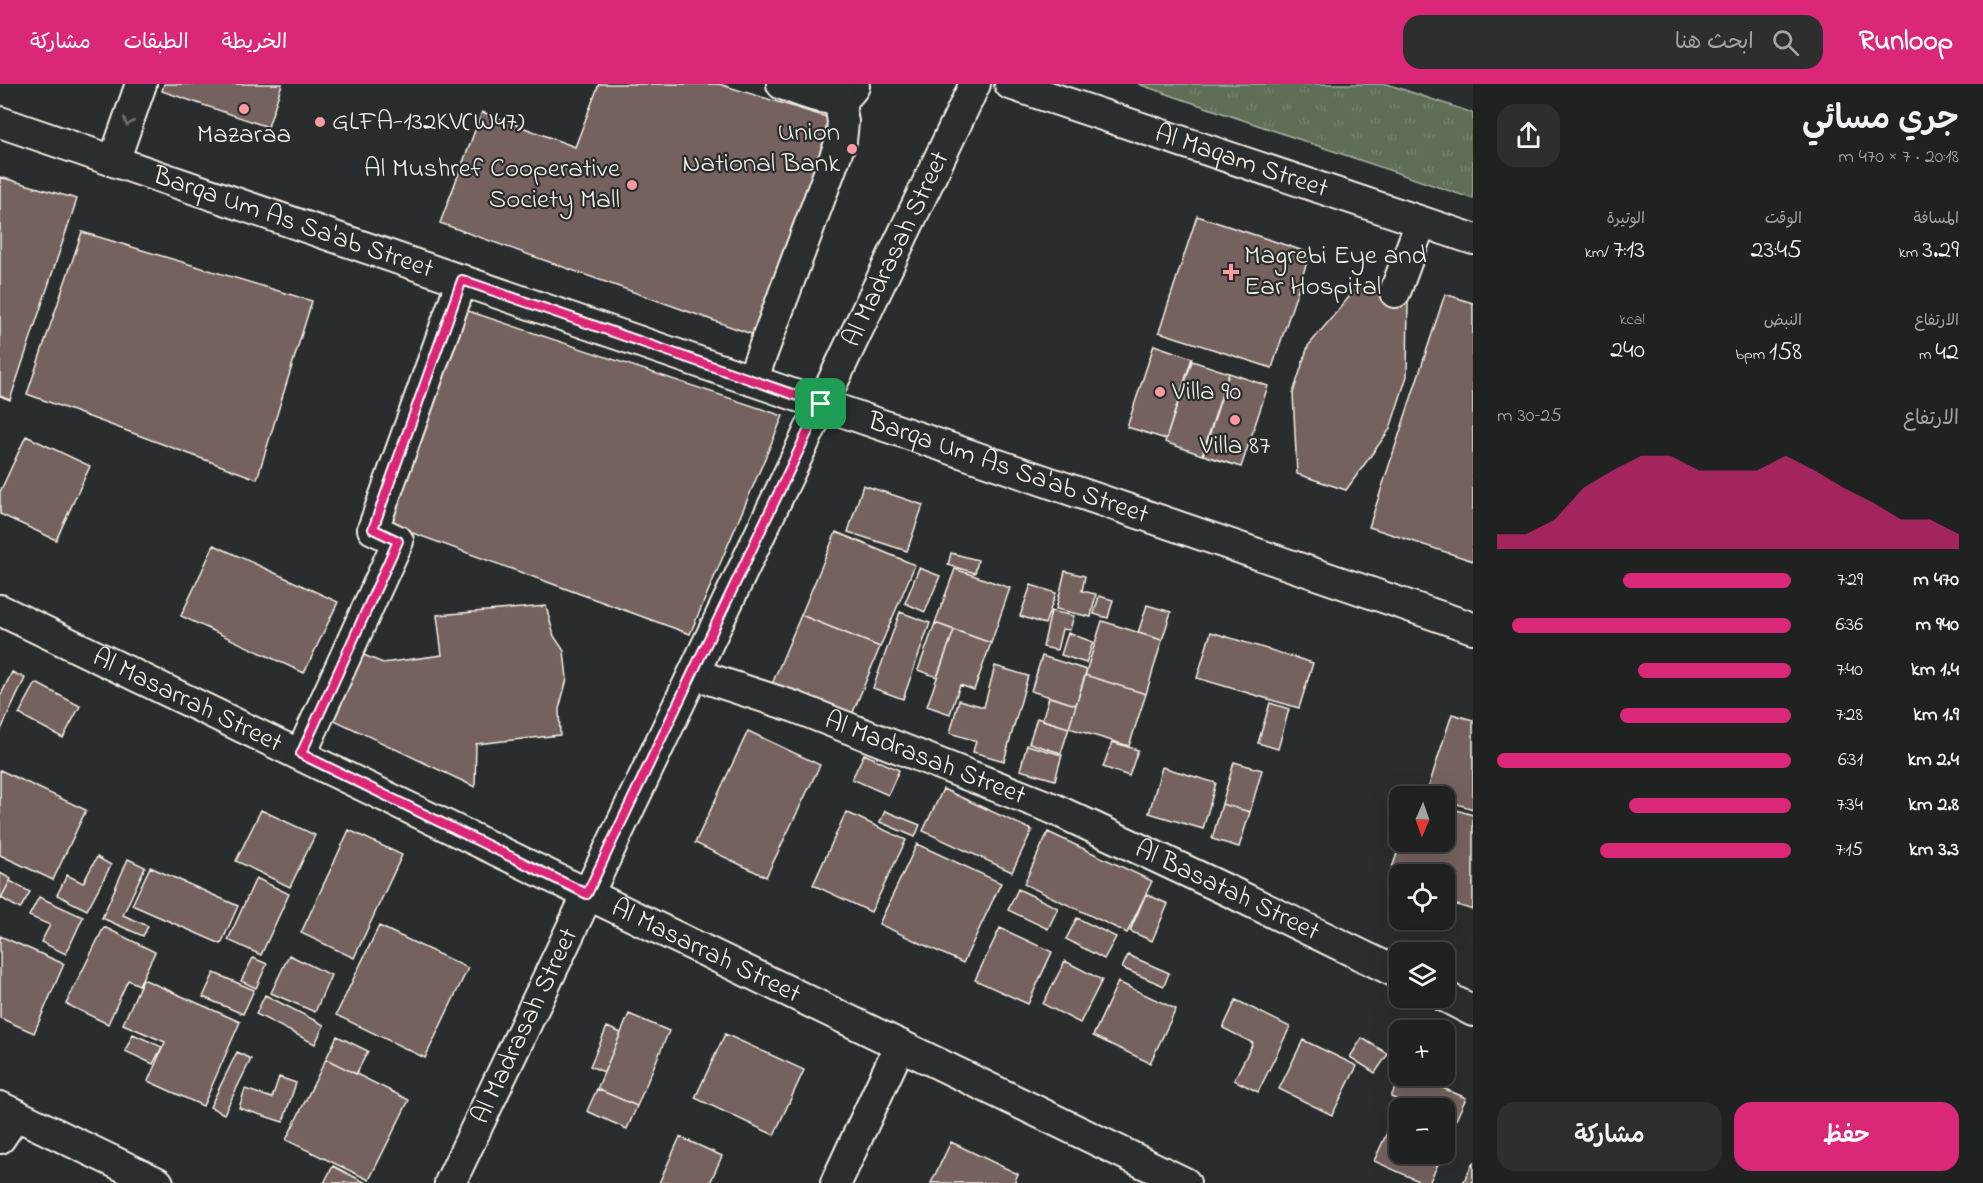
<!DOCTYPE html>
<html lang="ar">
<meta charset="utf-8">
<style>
:root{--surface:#202222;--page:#2d2f2f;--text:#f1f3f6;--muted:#a2a4a5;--line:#3d3f40;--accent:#db2777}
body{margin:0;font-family:"Indie Flower","Playpen Sans Arabic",sans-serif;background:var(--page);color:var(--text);direction:rtl;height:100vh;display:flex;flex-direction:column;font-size:22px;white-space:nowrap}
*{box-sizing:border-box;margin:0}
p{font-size:20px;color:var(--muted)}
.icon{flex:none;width:33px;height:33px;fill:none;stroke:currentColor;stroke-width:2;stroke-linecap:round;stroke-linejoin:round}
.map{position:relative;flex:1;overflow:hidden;direction:ltr}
.drawer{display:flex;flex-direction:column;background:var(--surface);width:510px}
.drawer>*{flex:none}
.needle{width:39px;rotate:182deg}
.fabs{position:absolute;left:1389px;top:702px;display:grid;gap:12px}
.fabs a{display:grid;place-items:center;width:66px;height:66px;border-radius:12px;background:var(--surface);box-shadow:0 6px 24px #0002,0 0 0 2px var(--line);font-size:30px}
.pin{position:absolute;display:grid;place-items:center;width:51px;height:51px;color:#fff;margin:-26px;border-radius:12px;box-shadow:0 3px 9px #0006}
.round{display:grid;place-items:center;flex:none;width:63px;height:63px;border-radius:18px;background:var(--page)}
.headline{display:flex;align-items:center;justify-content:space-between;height:102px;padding:0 24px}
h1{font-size:33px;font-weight:600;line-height:45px}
.stats{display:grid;grid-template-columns:repeat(3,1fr);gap:9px;height:102px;padding:6px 24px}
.stats div{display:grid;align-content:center}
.stats b{font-size:26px;font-weight:600}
.stats small{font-size:16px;font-weight:400}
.stats p{font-size:16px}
.chart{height:168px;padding:12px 24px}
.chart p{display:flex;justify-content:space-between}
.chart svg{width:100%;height:108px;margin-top:6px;fill:var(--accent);opacity:.7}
.cta{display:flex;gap:12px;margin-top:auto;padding:12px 24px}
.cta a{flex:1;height:69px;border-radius:18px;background:var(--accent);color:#fff;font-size:24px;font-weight:600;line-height:69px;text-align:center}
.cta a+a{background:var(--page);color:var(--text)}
ul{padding:0 24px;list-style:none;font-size:20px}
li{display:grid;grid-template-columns:96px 72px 1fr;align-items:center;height:45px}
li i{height:15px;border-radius:8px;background:var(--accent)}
header{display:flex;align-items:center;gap:36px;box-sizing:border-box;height:84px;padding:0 30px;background:var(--accent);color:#fff}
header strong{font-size:28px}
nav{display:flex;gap:33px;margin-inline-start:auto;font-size:21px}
.search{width:420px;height:54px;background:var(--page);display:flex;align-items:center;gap:15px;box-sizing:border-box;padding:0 21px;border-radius:18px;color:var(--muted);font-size:22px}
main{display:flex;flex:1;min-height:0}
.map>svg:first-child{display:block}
</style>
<header>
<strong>Runloop</strong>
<div class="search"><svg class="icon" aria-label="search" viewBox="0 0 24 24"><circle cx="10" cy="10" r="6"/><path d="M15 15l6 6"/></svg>ابحث هنا</div>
<nav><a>الخريطة</a><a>الطبقات</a><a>مشاركة</a></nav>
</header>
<main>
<section class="drawer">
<div class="headline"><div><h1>جري مسائي</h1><p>20:18 · 7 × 470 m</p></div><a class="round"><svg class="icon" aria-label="share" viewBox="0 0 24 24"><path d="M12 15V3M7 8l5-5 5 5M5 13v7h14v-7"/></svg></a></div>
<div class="stats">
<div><p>المسافة</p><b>3.29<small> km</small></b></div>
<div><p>الوقت</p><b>23:45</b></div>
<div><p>الوتيرة</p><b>7:13<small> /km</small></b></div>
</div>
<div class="stats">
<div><p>الارتفاع</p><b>42<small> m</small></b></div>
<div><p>النبض</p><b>158<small> bpm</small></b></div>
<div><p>kcal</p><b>240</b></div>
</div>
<div class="chart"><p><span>الارتفاع</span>25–30 m</p>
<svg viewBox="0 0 160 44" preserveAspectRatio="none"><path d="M0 44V38L10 38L20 32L30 19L40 12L50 6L60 6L70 12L80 12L90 12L100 6L110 12L120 19L130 25L140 32L150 32L160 38V44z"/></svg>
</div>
<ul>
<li><b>470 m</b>7:29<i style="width:57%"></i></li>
<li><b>940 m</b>6:36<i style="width:95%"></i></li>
<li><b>1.4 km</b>7:40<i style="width:52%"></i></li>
<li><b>1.9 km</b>7:28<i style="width:58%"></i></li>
<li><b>2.4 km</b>6:31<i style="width:100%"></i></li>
<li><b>2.8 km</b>7:34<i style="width:55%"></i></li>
<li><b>3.3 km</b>7:15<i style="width:65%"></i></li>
</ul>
<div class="cta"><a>حفظ</a><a>مشاركة</a></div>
</section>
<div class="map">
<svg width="1473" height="1099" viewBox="0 0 1473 1099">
<defs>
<pattern id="park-tufts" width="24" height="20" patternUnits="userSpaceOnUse" patternTransform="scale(1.5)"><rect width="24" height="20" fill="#5e6e57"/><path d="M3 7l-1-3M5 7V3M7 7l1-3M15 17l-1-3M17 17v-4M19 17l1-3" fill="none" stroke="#76836f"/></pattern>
</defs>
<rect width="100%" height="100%" fill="#2a2d2e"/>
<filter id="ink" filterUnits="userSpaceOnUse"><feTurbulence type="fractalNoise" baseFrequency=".0167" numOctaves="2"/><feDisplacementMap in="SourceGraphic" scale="12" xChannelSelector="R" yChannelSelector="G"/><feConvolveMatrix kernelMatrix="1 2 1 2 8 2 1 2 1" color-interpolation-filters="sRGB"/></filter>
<g filter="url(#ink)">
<path fill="url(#park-tufts)" stroke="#a9b0a0" stroke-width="1.5" d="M 1138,0 L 1387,0 L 1473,29 L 1473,115 Z"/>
<path fill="#74625f" stroke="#f4f1e8" stroke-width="1.5" d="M 164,0 L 282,0 L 268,43 L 162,7 Z
M 599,0 L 719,0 L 833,35 L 754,251 L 440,139 L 482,28 L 575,63 Z
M 0,93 L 77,115 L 10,316 L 0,312 Z
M 1197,132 L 1310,169 L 1272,284 L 1159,248 Z
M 82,148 L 312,217 L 257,395 L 27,310 Z
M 1359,201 L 1408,216 L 1407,292 L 1390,345 L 1346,406 L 1297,390 L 1293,309 L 1308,262 Z
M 1445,210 L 1473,219 L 1473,477 L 1369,443 Z
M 459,224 L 783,332 L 690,550 L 380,437 Z
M 1154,261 L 1192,274 L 1166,355 L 1127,343 Z
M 1192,277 L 1229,289 L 1202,371 L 1165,358 Z
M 1229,289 L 1268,302 L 1241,383 L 1203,371 Z
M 26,352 L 90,382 L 56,456 L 0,430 L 0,408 Z
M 863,401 L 923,421 L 907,467 L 848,448 Z
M 836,448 L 915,481 L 880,563 L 801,531 Z
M 214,461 L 338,518 L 304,589 L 181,532 Z
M 951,469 L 978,476 L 975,489 L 948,481 Z
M 919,484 L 940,492 L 925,528 L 905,519 Z
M 955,485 L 1010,504 L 991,559 L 935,539 Z
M 1065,487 L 1085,492 L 1082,507 L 1096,510 L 1091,533 L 1056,525 Z
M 1031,501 L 1056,509 L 1045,540 L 1020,532 Z
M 1099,512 L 1113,516 L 1108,534 L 1094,530 Z
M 1147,521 L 1171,528 L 1162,556 L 1138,549 Z
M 546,522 L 554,552 L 564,567 L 567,595 L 559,625 L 560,651 L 476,660 L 475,703 L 328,633 L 359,569 L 383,579 L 442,571 L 437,531 Z
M 1051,527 L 1074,532 L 1070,546 L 1062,545 L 1057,566 L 1043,563 Z
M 900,528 L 930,539 L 903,615 L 873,604 Z
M 801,531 L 880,563 L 851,633 L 772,600 Z
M 1102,537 L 1162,556 L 1146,610 L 1085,591 Z
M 935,539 L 954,546 L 937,593 L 918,586 Z
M 954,546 L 991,559 L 974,606 L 960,601 L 950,630 L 927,622 Z
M 1211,548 L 1313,579 L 1299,624 L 1197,594 Z
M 1068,549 L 1093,558 L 1086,579 L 1061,571 Z
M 1042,572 L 1087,586 L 1076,621 L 1031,607 Z
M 995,582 L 1028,592 L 1004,677 L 973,668 L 976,657 L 950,649 L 959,616 L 984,623 Z
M 12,588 L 25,594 L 0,648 L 0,613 Z
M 1085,591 L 1146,610 L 1129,662 L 1069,644 Z
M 36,599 L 80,622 L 63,654 L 19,630 Z
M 1049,613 L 1076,621 L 1069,644 L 1042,636 Z
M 1270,619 L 1289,625 L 1278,665 L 1258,659 Z
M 1452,630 L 1473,636 L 1473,725 L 1444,716 L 1444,712 L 1426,711 Z
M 1037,634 L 1069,644 L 1061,669 L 1029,659 Z
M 748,647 L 820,681 L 766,793 L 695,759 Z
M 1112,658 L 1138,666 L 1129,692 L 1103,683 Z
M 1027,661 L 1062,671 L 1055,696 L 1020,686 Z
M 864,670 L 899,686 L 888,711 L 852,695 Z
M 1234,678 L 1262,686 L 1250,728 L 1222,720 Z
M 1162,683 L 1216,699 L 1203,745 L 1149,729 Z
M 0,686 L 86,726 L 53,796 L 0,771 Z
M 943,705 L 1032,746 L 1012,788 L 923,747 Z
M 1222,720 L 1250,728 L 1239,763 L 1212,755 Z
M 1444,722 L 1473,731 L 1473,826 L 1444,817 L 1444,790 L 1400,790 L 1400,802 L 1387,798 L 1401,758 L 1444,758 Z
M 261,726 L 315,751 L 290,803 L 236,777 Z
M 885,727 L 920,741 L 915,753 L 880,738 Z
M 846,728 L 906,756 L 871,828 L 813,801 Z
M 349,746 L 402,771 L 354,874 L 301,849 Z
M 1048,748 L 1152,797 L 1127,849 L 1024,800 Z
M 917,760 L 1001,799 L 963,879 L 879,840 Z
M 97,773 L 111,781 L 87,826 L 57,811 L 67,791 L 83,799 Z
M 128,775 L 145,783 L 123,831 L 148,842 L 143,852 L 102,834 Z
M 150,783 L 238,822 L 221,860 L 132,821 Z
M 0,789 L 11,795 L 0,816 Z
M 256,794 L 289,810 L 261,871 L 228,856 Z
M 10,797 L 30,808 L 20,825 L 1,814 Z
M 1018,805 L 1058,824 L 1048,845 L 1008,826 Z
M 1146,810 L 1168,820 L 1152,857 L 1130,847 Z
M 39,813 L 83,833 L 66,870 L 41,858 L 50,841 L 29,832 Z
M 1077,834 L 1116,853 L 1104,875 L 1066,855 Z
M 379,842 L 468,884 L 425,974 L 336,931 Z
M 104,843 L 155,868 L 139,901 L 128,896 L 108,940 L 66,920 Z
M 1000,844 L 1052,868 L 1028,920 L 975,896 Z
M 0,852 L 64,880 L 34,949 L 0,934 Z
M 289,871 L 331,891 L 315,928 L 271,909 Z
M 1128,871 L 1169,889 L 1164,902 L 1122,884 Z
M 253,874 L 267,880 L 256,904 L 241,897 Z
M 1065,877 L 1102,896 L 1080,939 L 1043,920 Z
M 214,889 L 254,906 L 243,930 L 203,913 Z
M 143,895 L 240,938 L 203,1022 L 148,997 L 165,958 L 123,940 Z
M 1118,898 L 1176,925 L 1150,979 L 1093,952 Z
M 265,911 L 324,941 L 315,960 L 256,930 Z
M 1236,916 L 1290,943 L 1258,1008 L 1234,996 L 1253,959 L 1223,944 Z
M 629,930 L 669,947 L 637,1022 L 597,1005 Z
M 607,943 L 621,949 L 604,988 L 590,982 Z
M 133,950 L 162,963 L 153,980 L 125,967 Z
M 725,950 L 804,986 L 774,1051 L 695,1014 Z
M 337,952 L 368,967 L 356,990 L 326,975 Z
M 1362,954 L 1388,970 L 1375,989 L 1350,973 Z
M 1303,956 L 1357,982 L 1332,1031 L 1279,1005 Z
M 237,968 L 251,975 L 224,1030 L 210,1023 Z
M 326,975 L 409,1016 L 369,1096 L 286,1056 Z
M 1400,992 L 1415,992 L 1466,1014 L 1454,1040 L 1444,1036 L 1444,1024 L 1418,1024 L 1391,1013 Z
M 279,993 L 296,999 L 283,1038 L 239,1024 L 245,1005 L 272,1014 Z
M 597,1005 L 637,1022 L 627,1045 L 587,1027 Z
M 1398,1025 L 1400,1070 L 1443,1070 L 1429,1099 L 1423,1099 L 1374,1077 Z
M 680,1053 L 722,1072 L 710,1099 L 659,1099 Z
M 951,1058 L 1018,1090 L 1014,1099 L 931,1099 Z
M 1473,1078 L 1473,1099 L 1463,1099 Z
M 333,1082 L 366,1099 L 324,1099 Z"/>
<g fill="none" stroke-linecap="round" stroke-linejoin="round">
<defs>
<g id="minor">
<path d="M 782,0 C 803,7 839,27 854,2"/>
<path id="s1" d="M 1010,0 L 1473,155"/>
<path id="s2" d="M 0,38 L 1473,544"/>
<path d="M 114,77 L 141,0"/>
<path d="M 1395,208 L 1421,138"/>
<path d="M 752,296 L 841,57 L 843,38 L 839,13"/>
<path id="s3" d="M 0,526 L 1185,1099"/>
<path id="s4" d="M 694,590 L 795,623 L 1054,725 L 1231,808 L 1400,890"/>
<path d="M 301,670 L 398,457 L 373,445 L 462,196"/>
<path d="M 1444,912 L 1473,927"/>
<path d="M 0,1023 L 158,1099"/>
<path d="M 0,1054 L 16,1030"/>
<path id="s5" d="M 450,1099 L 975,0"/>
<path d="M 836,1099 L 900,961"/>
</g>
</defs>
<use href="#minor" stroke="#f4f1e8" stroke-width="34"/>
<use href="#minor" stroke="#2a2d2e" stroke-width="30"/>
</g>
<defs><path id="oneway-chevron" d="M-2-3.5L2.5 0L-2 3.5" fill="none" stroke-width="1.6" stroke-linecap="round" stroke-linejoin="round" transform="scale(1.5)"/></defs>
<use stroke="#71726f" href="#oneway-chevron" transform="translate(128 38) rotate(110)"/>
</g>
<g fill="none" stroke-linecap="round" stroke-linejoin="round" filter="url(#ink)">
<defs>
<path id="route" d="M 462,196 L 821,320 L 587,810 L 301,670 L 398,457 L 373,445 Z"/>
</defs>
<use href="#route" stroke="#fff" stroke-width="12"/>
<use href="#route" stroke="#db2777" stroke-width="8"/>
</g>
<g fill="#ff9aa2" stroke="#2a2d2e" stroke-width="2">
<circle cx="244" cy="25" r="6"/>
<circle cx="320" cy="38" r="6"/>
<circle cx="852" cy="65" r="6"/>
<circle cx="632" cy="101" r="6"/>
<path d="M1228 179h6v6h6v6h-6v6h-6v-6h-6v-6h6z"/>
<circle cx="1160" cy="308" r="6"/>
<circle cx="1235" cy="336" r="6"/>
</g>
<g text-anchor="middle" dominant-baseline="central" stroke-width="4.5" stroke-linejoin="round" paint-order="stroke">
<g font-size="27" fill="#f4f1e8" stroke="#2a2d2e" text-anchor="start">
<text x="332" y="38">GLFA-132KV(W47)</text>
<text x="840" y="49" text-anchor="end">Union<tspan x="840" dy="31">National Bank</tspan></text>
<text x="244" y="51" text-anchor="middle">Mazaraa</text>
<text x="620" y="85" text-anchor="end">Al Mushref Cooperative<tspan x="620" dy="31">Society Mall</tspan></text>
<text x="1244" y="172">Magrebi Eye and<tspan x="1244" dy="31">Ear Hospital</tspan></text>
<text x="1172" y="308">Villa 90</text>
<text x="1235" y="362" text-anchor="middle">Villa 87</text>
</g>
<g font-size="27" fill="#f4f1e8" stroke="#2a2d2e">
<text stroke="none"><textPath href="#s1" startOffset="244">Al Maqam Street</textPath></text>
<text stroke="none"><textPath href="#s2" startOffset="310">Barqa Um As Sa'ab Street</textPath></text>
<text stroke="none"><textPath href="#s5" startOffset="1035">Al Madrasah Street</textPath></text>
<text stroke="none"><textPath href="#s2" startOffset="1066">Barqa Um As Sa'ab Street</textPath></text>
<text stroke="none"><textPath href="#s3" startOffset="208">Al Masarrah Street</textPath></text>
<text stroke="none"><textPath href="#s4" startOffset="246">Al Madrasah Street</textPath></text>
<text stroke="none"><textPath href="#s4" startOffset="576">Al Basatah Street</textPath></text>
<text stroke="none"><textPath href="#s3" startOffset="784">Al Masarrah Street</textPath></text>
<text stroke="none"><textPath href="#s5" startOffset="174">Al Madrasah Street</textPath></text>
</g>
</g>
</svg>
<div class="fabs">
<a><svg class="needle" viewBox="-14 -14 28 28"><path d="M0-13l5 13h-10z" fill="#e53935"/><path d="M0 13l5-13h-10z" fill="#a2a4a5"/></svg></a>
<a><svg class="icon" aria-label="locate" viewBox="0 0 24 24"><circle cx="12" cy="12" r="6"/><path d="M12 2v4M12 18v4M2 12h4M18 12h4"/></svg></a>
<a><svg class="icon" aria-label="layers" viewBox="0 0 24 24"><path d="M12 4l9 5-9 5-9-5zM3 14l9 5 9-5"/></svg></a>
<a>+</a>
<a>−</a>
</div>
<div class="pin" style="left:821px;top:320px;background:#1e9e55"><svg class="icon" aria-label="arrive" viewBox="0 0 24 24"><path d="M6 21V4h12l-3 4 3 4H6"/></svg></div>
</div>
</main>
